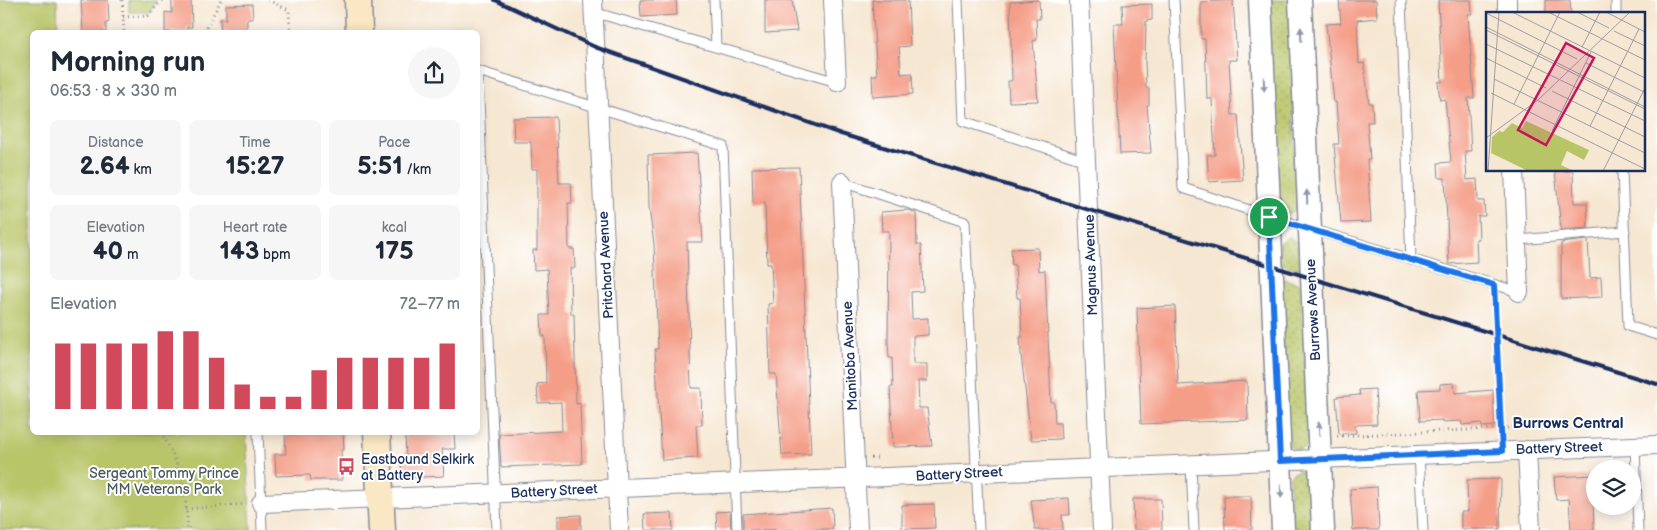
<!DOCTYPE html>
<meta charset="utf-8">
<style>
:root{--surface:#fff;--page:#f6f6f7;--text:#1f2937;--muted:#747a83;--accent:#d1495b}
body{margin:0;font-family:"Balsamiq Sans",sans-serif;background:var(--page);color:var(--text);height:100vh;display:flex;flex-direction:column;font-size:19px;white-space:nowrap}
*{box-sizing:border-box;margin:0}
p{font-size:16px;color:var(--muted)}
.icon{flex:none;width:28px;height:28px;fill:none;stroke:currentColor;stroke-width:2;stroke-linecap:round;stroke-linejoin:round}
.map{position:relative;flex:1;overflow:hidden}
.sheet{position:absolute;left:30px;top:30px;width:450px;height:405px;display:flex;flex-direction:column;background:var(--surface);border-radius:8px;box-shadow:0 2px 12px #0003}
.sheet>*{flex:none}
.controls{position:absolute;left:1586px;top:460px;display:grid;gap:10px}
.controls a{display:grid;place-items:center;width:55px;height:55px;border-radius:50%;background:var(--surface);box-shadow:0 2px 12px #0003;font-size:25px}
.pin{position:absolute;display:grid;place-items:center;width:42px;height:42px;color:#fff;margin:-21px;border:2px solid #fff;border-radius:50%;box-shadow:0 1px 5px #0007}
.round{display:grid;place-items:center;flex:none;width:52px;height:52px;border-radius:26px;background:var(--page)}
.overview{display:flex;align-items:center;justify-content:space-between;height:85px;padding:0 20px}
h1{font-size:28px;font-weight:600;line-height:38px}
.figures{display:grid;grid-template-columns:repeat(3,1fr);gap:8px;height:85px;padding:5px 20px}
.figures div{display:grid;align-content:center;border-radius:8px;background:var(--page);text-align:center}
.figures b{font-size:25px;font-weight:600}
.figures small{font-size:14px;font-weight:400}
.figures p{font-size:14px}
.chart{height:140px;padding:10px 20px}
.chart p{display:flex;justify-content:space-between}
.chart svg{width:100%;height:90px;margin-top:5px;stroke:var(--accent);stroke-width:6}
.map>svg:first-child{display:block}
</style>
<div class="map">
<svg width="1657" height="530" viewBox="0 0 1657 530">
<defs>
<pattern id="grass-dots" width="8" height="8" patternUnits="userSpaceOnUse" patternTransform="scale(1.25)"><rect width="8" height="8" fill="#b8c567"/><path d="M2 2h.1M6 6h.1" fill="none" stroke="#95a058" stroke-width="1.8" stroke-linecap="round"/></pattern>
</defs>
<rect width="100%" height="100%" fill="#fff"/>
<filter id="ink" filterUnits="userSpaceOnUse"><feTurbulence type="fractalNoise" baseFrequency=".02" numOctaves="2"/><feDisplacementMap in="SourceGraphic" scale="10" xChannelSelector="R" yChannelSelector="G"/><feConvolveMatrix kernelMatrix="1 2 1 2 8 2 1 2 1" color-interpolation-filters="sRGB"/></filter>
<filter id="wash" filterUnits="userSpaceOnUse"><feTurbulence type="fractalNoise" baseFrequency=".0096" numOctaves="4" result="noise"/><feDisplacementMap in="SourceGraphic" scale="20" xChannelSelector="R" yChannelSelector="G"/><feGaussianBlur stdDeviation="1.12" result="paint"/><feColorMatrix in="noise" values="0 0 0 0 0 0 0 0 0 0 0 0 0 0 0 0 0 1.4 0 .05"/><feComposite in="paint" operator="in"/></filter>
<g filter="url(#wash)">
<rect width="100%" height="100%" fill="#f6e7d2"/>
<path fill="url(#grass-dots)" stroke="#6a7a62" d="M 1268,0 L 1289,0 L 1297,204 L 1296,210 L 1287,214 L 1278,210 Z
M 1289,237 L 1298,243 L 1300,270 L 1279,263 L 1280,243 Z
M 1279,278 L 1301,284 L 1308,440 L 1307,446 L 1298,451 L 1289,446 Z
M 1299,471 L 1304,472 L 1309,481 L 1311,530 L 1291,530 L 1289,477 L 1293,473 Z"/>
<path fill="#b8c567" stroke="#6a7a62" d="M 0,0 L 57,0 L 58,32 L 32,32 L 32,432 L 246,433 L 251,530 L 0,530 Z
M 129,0 L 156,0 L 150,12 L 129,12 Z"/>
<g id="blocks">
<path fill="#f49e88" d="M 81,0 L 108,0 L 109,22 L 106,23 L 106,32 L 83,32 Z
M 172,0 L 191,0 L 192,27 L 187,27 L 187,32 L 165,32 L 165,12 L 172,13 Z
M 640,0 L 676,0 L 677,15 L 641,17 Z
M 765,0 L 792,0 L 797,31 L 765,33 Z
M 872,0 L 908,0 L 910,46 L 899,47 L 901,74 L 912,73 L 913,94 L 873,97 L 872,75 L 877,75 Z
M 1039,0 L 1040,19 L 1036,19 L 1037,40 L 1033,41 L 1038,101 L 1009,102 L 1008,81 L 1012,81 L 1010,2 Z
M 1233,0 L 1237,60 L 1229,60 L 1232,115 L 1238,115 L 1243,180 L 1209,182 L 1207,155 L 1215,155 L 1212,99 L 1207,99 L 1205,39 L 1201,39 L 1201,2 Z
M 1339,0 L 1376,0 L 1377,18 L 1357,20 L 1359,64 L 1364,63 L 1369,103 L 1372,103 L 1373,122 L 1367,122 L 1370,159 L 1367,159 L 1371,222 L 1341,223 L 1334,144 L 1339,144 L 1336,102 L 1334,102 L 1326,24 L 1341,23 Z
M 1438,0 L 1471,0 L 1472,14 L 1468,14 L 1474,98 L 1468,98 L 1471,151 L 1465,151 L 1467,180 L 1477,179 L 1478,201 L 1484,201 L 1485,216 L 1478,216 L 1479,239 L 1476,239 L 1477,262 L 1449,264 L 1445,178 L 1439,178 L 1438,163 L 1451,162 L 1445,99 L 1440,100 L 1438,82 L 1442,82 Z
M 1546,0 L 1570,0 L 1571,14 L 1546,14 Z
M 252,4 L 253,19 L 247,19 L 247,32 L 221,32 L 220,19 L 226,19 L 226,5 Z
M 1152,4 L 1152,20 L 1146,21 L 1145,61 L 1146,88 L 1149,88 L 1149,105 L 1147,105 L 1151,153 L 1120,154 L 1114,24 L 1123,24 L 1122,5 Z
M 556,117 L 559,183 L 571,183 L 572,203 L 568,203 L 569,249 L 574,249 L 575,268 L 570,268 L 571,314 L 574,314 L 576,404 L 580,403 L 582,464 L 501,467 L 499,434 L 562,431 L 561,402 L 538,403 L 537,384 L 546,383 L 545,336 L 542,336 L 541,315 L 549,315 L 547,269 L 534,270 L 533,250 L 537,250 L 537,169 L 532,169 L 531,142 L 514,142 L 513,118 Z
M 697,153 L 703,242 L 687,242 L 691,388 L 701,388 L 702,425 L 696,425 L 698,458 L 662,460 L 655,349 L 658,349 L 654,244 L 649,208 L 648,155 Z
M 799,167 L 811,454 L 782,455 L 776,374 L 770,374 L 768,304 L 773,303 L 771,264 L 767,264 L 765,202 L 753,203 L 752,168 Z
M 1555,171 L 1573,171 L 1574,203 L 1587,203 L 1588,228 L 1561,230 Z
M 909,210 L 916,213 L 917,245 L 921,245 L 922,270 L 923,291 L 911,292 L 912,319 L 928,318 L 928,335 L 913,336 L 913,364 L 927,364 L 927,381 L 918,381 L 919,408 L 927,408 L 932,446 L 893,447 L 890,387 L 893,387 L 892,358 L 889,358 L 888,342 L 889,231 L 882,231 L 881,212 Z
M 1588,240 L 1590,278 L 1601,277 L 1602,297 L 1561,299 L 1561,243 Z
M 1038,248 L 1039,271 L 1045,270 L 1051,402 L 1054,402 L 1055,423 L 1060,423 L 1061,439 L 1031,440 L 1021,354 L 1020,337 L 1022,337 L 1020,298 L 1017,298 L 1015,265 L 1012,265 L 1011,249 Z
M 1175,306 L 1178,385 L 1247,381 L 1248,420 L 1141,424 L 1137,308 Z
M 1454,383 L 1455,393 L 1493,390 L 1495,426 L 1482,427 L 1481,423 L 1462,425 L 1461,421 L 1442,422 L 1442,420 L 1420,421 L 1418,390 L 1440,389 L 1440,384 Z
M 1375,389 L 1377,424 L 1355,425 L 1356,433 L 1339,434 L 1336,397 L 1360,395 L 1359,390 Z
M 285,432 L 343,432 L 344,450 L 341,450 L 342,480 L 311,480 L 310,475 L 276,476 L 275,454 L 286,454 Z
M 435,432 L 454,432 L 455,449 L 442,449 L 444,476 L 402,478 L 401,458 L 406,458 L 405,434 Z
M 1595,475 L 1595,498 L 1593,498 L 1594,530 L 1571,530 L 1569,499 L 1556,500 L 1554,477 Z
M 1501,479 L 1500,529 L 1461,529 L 1461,512 L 1468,512 L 1467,480 Z
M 1377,487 L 1379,530 L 1353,530 L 1350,489 Z
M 1224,496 L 1251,496 L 1252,530 L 1225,530 Z
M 1069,498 L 1070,515 L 1062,515 L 1063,530 L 1035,530 L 1031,500 Z
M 1133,499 L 1161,499 L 1162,530 L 1134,530 Z
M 934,504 L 935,528 L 902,529 L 902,505 Z
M 832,508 L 833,529 L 743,530 L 743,514 Z
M 730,511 L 731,530 L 717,530 L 716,512 Z
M 672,513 L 673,530 L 645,530 L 644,514 Z
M 581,515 L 581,530 L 558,530 L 558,516 Z"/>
</g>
</g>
<g filter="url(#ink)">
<use href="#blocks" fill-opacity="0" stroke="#888b98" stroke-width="1"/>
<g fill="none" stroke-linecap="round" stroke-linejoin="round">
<defs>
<path id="service" d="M 714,0 L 716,47
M 958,0 L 963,121 L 1086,161
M 1174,0 L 1183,188 L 1252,211 L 1519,292
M 1401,0 L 1411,260
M 1616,0 L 1616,14
M 593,12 L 837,82
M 478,71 L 723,146 L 737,530
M 478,75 L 497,530
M 1622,170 L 1628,326 L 1657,335
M 842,182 L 965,222 L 979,530
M 1517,240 L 1625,231
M 258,432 L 262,530
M 1635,446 L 1638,530
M 1419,454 L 1423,530
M 1191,465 L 1194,530"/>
<path id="minor" d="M 593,0 L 619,530
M 833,0 L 837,82
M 1079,0 L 1102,530
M 1507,0 L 1507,14
M 1514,170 L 1519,292
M 842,182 L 858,530
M 1527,450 L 1531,530
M 261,503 L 1657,445"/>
<path id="tertiary" d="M 1260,0 L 1283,530
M 1300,0 L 1323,530"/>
<path id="secondary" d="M 358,0 L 359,32
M 377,432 L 382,530"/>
</defs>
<use href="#service" stroke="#888b98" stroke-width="11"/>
<use href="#minor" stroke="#888b98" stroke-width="20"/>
<use href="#tertiary" stroke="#888b98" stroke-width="25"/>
<use href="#secondary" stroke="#888b98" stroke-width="29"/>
<path stroke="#888b98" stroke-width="3" stroke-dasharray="1 4" stroke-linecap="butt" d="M 122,0 L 124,32
M 268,0 L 289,10 L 290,32
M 123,17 L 148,16 L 162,0
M 204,32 L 221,0
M 1495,298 L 1501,429
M 161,432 C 182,469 185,489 188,530
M 1337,436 L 1551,426
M 871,458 L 879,458
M 186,509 L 246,504"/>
<use href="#service" stroke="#fff" stroke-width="9"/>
<use href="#minor" stroke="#fff" stroke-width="18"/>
<use href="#tertiary" stroke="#fff" stroke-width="22"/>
<use href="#secondary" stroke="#fae7c3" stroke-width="26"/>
<path stroke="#1b2f5e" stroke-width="4" d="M 495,0 L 595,47 L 841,134 L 1657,384"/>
</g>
<defs><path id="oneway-solid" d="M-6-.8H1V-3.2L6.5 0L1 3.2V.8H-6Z" transform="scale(1.25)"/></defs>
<g fill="#8d97ae">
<use href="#oneway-solid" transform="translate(1301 34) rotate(-92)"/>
<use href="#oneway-solid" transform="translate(1264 84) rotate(88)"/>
<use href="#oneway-solid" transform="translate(1307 197) rotate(-92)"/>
<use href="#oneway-solid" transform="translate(1319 429) rotate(-93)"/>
<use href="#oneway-solid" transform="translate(1281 491) rotate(88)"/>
</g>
</g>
<g fill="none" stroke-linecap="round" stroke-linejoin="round" filter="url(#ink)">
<defs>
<path id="route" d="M 1269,217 L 1494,285 L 1502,451 L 1280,461 Z"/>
</defs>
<use href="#route" stroke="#fff" stroke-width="10"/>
<use href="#route" stroke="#1a73e8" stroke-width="6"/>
</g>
<defs>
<symbol id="bus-bare" viewBox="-9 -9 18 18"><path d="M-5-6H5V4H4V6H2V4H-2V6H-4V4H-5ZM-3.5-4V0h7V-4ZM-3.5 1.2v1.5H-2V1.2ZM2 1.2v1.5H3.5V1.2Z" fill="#d1495b" stroke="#fff" stroke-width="2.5" paint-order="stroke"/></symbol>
</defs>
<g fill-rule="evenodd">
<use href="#bus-bare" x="334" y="454" width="25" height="25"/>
</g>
<g text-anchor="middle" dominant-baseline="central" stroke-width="4" stroke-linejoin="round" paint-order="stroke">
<g font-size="14" fill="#1b2f5e" stroke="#fff">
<text transform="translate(606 265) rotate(-93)">Pritchard Avenue</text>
<text transform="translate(1091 265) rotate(-92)">Magnus Avenue</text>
<text transform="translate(1313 310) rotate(-93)">Burrows Avenue</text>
<text transform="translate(850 356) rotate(-93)">Manitoba Avenue</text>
<text transform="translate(1559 448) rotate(-2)">Battery Street</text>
<text transform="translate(959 474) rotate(-3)">Battery Street</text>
<text transform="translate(554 491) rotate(-3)">Battery Street</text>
</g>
<g font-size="14" fill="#1b2f5e" stroke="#fff" text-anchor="start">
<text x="361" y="459">Eastbound Selkirk<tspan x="361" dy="16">at Battery</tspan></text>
</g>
<g font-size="14" fill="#4a5c61" stroke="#fff">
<text x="164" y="473">Sergeant Tommy Prince<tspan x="164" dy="16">MM Veterans Park</tspan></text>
</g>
<g font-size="15" font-weight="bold" fill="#1b2f5e" stroke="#fff">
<text x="1568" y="423">Burrows Central</text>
</g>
</g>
<g transform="translate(1486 12)">
<rect width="159" height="159" fill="#f6e7d2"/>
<path d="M 40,109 L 103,138 L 98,148 L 81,139 L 75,153 L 88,159 L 42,159 L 5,141 L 6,125 L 13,119 L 17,120 L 26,111 L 36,116 Z" fill="#b8c567"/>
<path fill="none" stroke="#9e9da4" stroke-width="1" d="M 26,0 L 159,66M 62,0 L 159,48M 91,0 L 123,16M 120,0 L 159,20M 0,1 L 91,47M 0,15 L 159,95M 0,18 L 159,97M 128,19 L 159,34M 0,32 L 159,109M 96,35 L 114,0M 0,46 L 60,76M 100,51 L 158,80M 8,67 L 159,141M 66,79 L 159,125M 5,81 L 159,157M 28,92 L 74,0M 104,114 L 153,17M 66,119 L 105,40M 0,126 L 52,88 L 144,0M 2,159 L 13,0M 117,159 L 159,76"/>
<path fill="#c2185b" fill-opacity="0.15" stroke="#c2185b" stroke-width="2.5" d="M 80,31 L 108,46 L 60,133 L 32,118 Z"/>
<rect width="159" height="159" fill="none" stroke="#1b2f5e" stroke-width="2.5"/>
</g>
</svg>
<div class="controls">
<a><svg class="icon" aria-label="layers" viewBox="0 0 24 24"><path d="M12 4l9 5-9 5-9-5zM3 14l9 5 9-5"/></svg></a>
</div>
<div class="pin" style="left:1269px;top:217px;background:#1e9e55"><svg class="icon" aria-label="arrive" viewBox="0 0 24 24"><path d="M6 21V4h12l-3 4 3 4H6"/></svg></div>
<section class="sheet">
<div class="overview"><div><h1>Morning run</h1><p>06:53 · 8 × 330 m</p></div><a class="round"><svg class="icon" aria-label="share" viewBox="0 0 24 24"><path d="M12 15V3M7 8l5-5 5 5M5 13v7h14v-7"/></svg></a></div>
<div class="figures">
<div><p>Distance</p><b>2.64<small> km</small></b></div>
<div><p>Time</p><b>15:27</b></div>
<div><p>Pace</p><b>5:51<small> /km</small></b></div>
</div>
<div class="figures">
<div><p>Elevation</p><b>40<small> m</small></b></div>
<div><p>Heart rate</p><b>143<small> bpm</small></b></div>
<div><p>kcal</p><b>175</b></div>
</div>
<div class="chart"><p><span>Elevation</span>72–77 m</p>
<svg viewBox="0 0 160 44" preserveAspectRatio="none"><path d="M5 44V12M15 44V12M25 44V12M35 44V12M45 44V6M55 44V6M65 44V19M75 44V32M85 44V38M95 44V38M105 44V25M115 44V19M125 44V19M135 44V19M145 44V19M155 44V12"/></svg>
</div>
</section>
</div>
